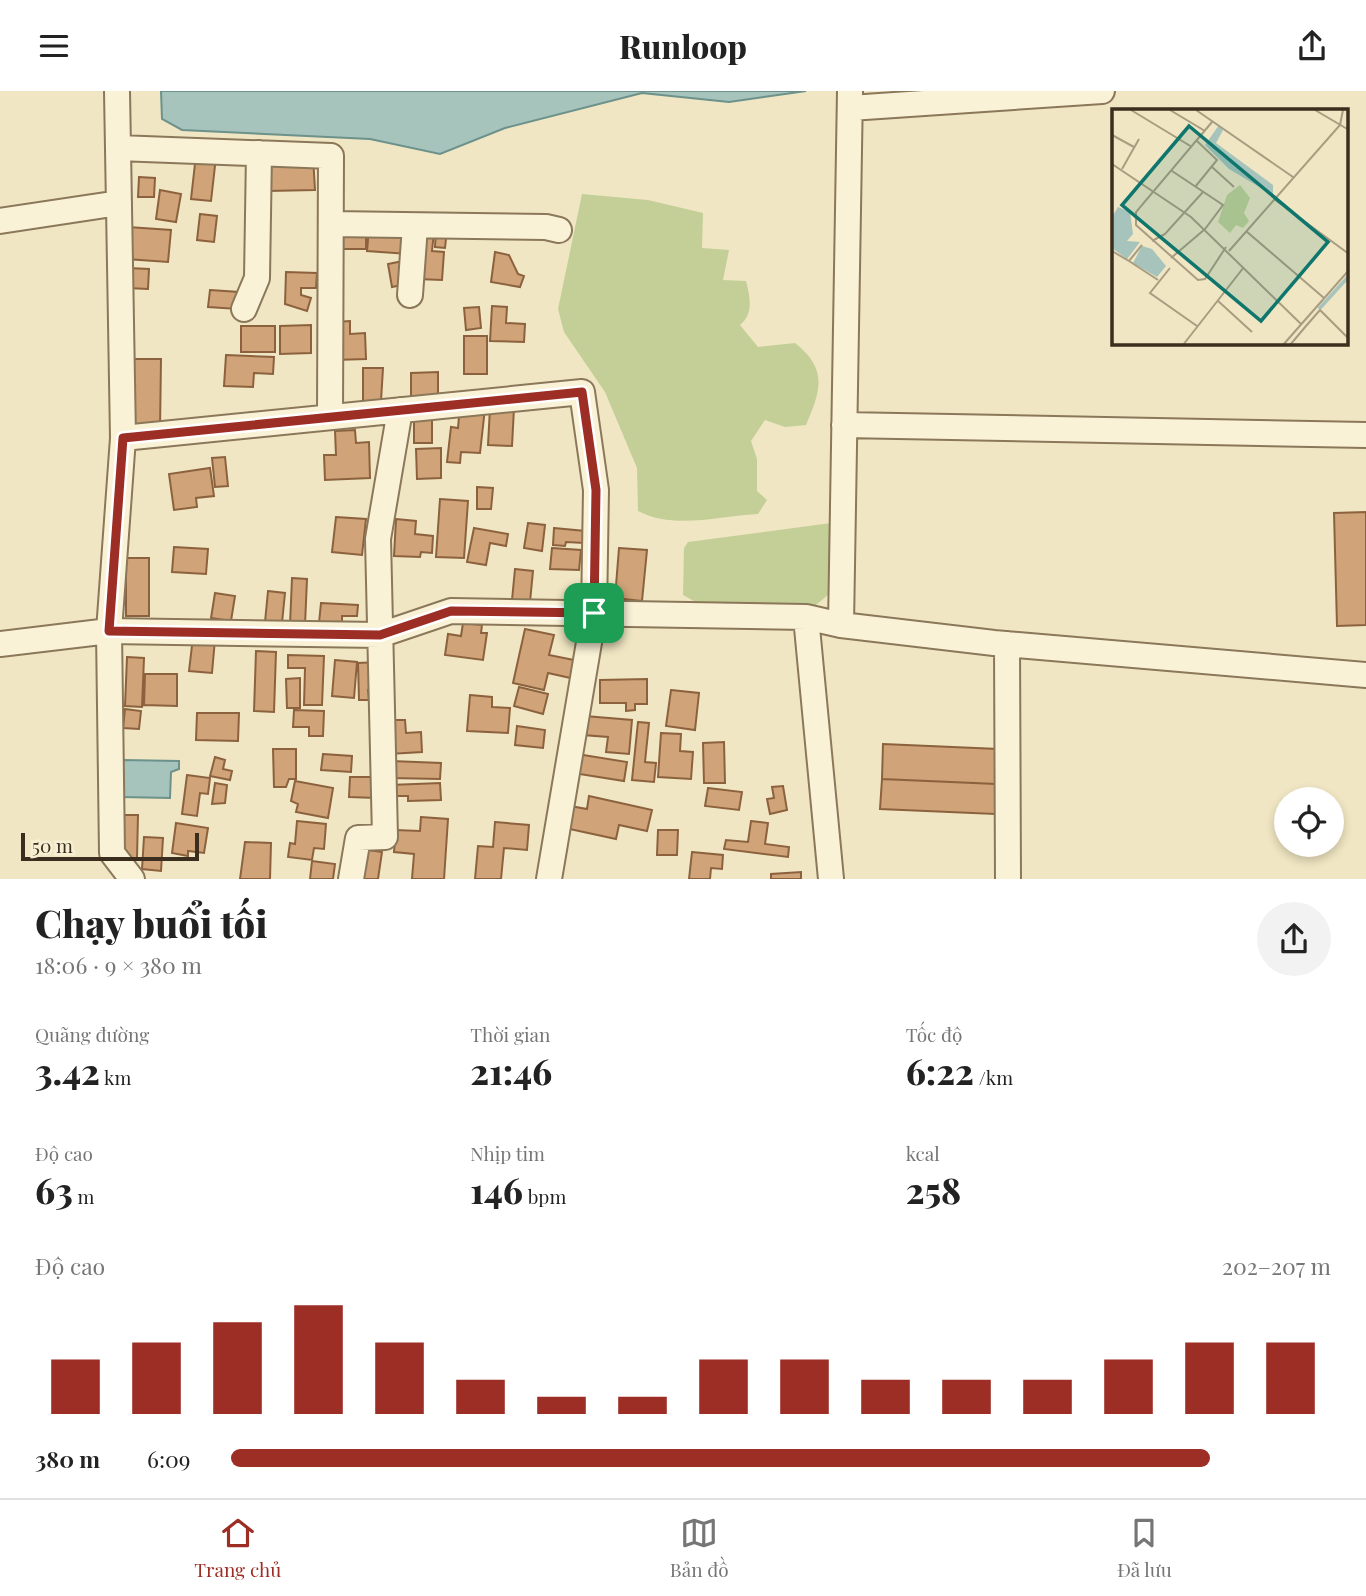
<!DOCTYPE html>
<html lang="vi">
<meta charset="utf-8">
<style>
:root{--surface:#fff;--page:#f2f2f2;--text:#222;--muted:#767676;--line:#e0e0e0;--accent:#9d2e26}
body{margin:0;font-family:"Playfair Display",serif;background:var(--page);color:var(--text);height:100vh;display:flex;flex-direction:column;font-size:26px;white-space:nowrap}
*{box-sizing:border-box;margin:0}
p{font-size:23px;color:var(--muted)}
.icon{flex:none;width:38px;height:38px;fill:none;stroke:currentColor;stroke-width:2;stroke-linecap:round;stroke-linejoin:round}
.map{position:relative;height:788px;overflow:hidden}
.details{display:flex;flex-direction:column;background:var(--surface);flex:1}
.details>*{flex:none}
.tools{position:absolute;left:1274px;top:696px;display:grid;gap:14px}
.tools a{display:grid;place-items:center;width:70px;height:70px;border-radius:50%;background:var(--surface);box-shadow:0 4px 10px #0003;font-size:35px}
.scale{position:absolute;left:21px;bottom:18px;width:178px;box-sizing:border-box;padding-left:7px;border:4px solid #3b2e1e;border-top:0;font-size:19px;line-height:24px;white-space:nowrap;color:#3b2e1e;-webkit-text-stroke:5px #f7efd3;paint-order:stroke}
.pin{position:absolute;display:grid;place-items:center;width:60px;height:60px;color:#fff;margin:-30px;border-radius:14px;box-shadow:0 4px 10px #0006}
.round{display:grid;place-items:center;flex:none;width:74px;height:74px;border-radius:37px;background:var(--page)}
.head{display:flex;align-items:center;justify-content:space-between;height:119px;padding:0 35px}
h1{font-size:38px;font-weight:800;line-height:52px}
.figures{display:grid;grid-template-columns:repeat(3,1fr);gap:10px;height:119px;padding:7px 35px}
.figures div{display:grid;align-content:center}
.figures b{font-size:35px;font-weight:800}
.figures small{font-size:19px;font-weight:400}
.figures p{font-size:19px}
.chart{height:196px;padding:14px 35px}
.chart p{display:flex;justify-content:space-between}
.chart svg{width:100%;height:126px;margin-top:7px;stroke:var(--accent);stroke-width:6}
ul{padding:0 35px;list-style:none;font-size:23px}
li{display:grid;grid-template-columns:112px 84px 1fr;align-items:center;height:52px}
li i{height:18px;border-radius:9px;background:var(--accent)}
header{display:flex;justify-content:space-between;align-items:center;height:91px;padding:0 35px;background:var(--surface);font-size:32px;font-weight:800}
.tab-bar{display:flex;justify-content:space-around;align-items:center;height:98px;border-top:2px solid var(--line);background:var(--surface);font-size:19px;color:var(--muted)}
.tab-bar a{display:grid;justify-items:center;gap:4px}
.tab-bar .current{color:var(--accent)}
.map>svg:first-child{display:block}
</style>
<header><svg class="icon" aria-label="menu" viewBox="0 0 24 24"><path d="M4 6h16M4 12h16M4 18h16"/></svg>Runloop<svg class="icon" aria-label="share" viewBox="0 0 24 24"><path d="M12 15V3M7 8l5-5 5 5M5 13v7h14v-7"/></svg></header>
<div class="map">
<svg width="1366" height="788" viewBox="0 0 1366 788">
<rect width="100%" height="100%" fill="#f0e6c3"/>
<path fill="#c4cf97" d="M 582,103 L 648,109 L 703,122 L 702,157 L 729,159 L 723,189 L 746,190 C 750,206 754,223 740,234 L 758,256 L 795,252 C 828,278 821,299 806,334 L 785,336 L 765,329 L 751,350 L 757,368 L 757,400 L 767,409 L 758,423 C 718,425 675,439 638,420 L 637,377 L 605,301 L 564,241 L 558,218 Z
M 831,432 L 835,498 L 816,514 L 699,513 L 683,504 L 684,457 L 688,451 Z"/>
<path fill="#a6c3bc" stroke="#6c928b" stroke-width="2" d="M 161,0 L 806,0 L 729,11 L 642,2 L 505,37 L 440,63 L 370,48 L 182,39 L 162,28 Z
M 123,669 L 179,670 L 179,678 L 171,681 L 170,707 L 122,706 Z"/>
<path fill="#d0a378" stroke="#8c623e" stroke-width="2" d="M 196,64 L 216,66 L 211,110 L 191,108 Z
M 313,65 L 315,99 L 268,100 L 267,67 Z
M 139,86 L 155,87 L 154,106 L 138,106 Z
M 160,99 L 181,103 L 176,131 L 156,128 Z
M 200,123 L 217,125 L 214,151 L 197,149 Z
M 128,136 L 171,139 L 168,171 L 126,168 Z
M 338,138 L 366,138 L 366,158 L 337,158 Z
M 369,138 L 410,142 L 408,163 L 367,160 Z
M 436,138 L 447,139 L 445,157 L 435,156 Z
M 417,139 L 434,141 L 432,160 L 444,161 L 442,189 L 417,188 Z
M 495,161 L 509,164 L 518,183 L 524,185 L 520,196 L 491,191 Z
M 403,170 L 407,193 L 392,196 L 388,173 Z
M 128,177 L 149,178 L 148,198 L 127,197 Z
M 286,181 L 317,182 L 316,197 L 301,197 L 301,204 L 311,207 L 307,220 L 285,213 Z
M 210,199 L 239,201 L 238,218 L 208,216 Z
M 492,215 L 507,216 L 506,232 L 525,233 L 524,251 L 490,250 Z
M 479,216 L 481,237 L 466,239 L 464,217 Z
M 350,230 L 350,243 L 365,242 L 366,268 L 335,269 L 334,231 Z
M 311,234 L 311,262 L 280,263 L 280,235 Z
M 241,235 L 275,235 L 275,261 L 241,261 Z
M 464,245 L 487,245 L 487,283 L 464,283 Z
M 226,264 L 274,266 L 273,283 L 254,282 L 253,296 L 224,295 Z
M 130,268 L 161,268 L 160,338 L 129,338 Z
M 363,277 L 383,277 L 381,310 L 363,310 Z
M 438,281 L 438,307 L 411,308 L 411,282 Z
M 460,314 L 485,317 L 480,362 L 461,361 L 460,372 L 447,371 L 451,336 L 458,337 Z
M 490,317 L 514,317 L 512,355 L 488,354 Z
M 432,323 L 432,352 L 414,352 L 414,324 Z
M 355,339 L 356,352 L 369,351 L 370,387 L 325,389 L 324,364 L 336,364 L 335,340 Z
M 441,357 L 441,387 L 417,388 L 416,358 Z
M 225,366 L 228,395 L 215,396 L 212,367 Z
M 210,377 L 214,405 L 196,407 L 197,416 L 174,419 L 169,383 Z
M 477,396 L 493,397 L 491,418 L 477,418 Z
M 440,408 L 468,410 L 464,467 L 436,466 Z
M 1366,421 L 1366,534 L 1337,535 L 1334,422 Z
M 336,426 L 366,428 L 362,464 L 332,461 Z
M 396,428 L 416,430 L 415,443 L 433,445 L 432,462 L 421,461 L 420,466 L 394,465 Z
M 528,432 L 545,434 L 542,460 L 524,457 Z
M 474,437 L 508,443 L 506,455 L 490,452 L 486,474 L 467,471 Z
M 554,437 L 585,440 L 584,452 L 566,451 L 565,455 L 553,454 Z
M 174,456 L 208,458 L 206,483 L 172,481 Z
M 552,457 L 581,459 L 579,479 L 550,478 Z
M 619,457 L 647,459 L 642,510 L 615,507 Z
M 126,467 L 149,467 L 149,525 L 126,525 Z
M 515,478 L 533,480 L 530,511 L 512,509 Z
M 292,487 L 307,488 L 305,534 L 290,534 Z
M 268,500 L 285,502 L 282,532 L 265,531 Z
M 215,502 L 235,505 L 231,530 L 211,527 Z
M 321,512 L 358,514 L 357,525 L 342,525 L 342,534 L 319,532 Z
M 463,532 L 482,534 L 481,542 L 487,542 L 483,569 L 445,564 L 448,543 L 461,545 Z
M 525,538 L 554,544 L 549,564 L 579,570 L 575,588 L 548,582 L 544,599 L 513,592 Z
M 193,546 L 215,548 L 212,582 L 189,580 Z
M 256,560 L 276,561 L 274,621 L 254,620 Z
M 288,564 L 324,565 L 322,614 L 304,614 L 305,577 L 288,577 Z
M 127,566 L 144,567 L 142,616 L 125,615 Z
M 335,569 L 357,571 L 354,607 L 332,605 Z
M 379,571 L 380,599 L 368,599 L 369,609 L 359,609 L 358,572 Z
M 145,583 L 177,583 L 177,615 L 144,614 Z
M 300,587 L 300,617 L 287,617 L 286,588 Z
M 647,588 L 647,613 L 635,613 L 635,619 L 626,620 L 626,612 L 600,612 L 600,589 Z
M 519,596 L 548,603 L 543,623 L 514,615 Z
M 671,599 L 699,602 L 695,639 L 666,635 Z
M 470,604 L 492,606 L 492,616 L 510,617 L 508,642 L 467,640 Z
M 125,618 L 141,620 L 139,638 L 123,637 Z
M 294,619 L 324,620 L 323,645 L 309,645 L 309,636 L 293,636 Z
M 197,622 L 239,622 L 238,650 L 196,649 Z
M 585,625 L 632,629 L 629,663 L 606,661 L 608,646 L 583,644 Z
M 388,629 L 405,629 L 406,642 L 421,641 L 422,661 L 389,663 Z
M 638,631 L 649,632 L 645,671 L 656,672 L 654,691 L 632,689 Z
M 517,635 L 545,639 L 543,657 L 515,654 Z
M 661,642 L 681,643 L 680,660 L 693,661 L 691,688 L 658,686 Z
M 724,651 L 725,692 L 704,692 L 703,652 Z
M 883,653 L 998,658 L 996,693 L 882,688 Z
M 273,658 L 296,658 L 296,688 L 289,688 L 286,696 L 274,696 Z
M 323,663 L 352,665 L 351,681 L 321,679 Z
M 577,663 L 627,671 L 624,690 L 573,682 Z
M 215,666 L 225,669 L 223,678 L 232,680 L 230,689 L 210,685 Z
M 391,670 L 441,672 L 440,688 L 390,687 Z
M 187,684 L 210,687 L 208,703 L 200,702 L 197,725 L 182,723 Z
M 350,686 L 377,686 L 376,707 L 349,706 Z
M 882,688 L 996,693 L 995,723 L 880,718 Z
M 295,690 L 333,697 L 328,727 L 296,721 L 298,713 L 291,710 Z
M 215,692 L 227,694 L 225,712 L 212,713 Z
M 440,692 L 441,709 L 408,710 L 408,705 L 390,705 L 390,694 Z
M 783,695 L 787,719 L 770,723 L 767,708 L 774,707 L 772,696 Z
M 708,697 L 742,701 L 739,719 L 705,715 Z
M 589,705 L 652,719 L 647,740 L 619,734 L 616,748 L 565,737 L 570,715 L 587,718 Z
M 120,724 L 138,724 L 137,767 L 119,767 Z
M 421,726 L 448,728 L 444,788 L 412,788 L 414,763 L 394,761 L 396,739 L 420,740 Z
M 297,730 L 326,733 L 324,758 L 314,757 L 312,769 L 288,766 L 290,752 L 295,753 Z
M 751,730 L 768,732 L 765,753 L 789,756 L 788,766 L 724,758 L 726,749 L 748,751 Z
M 495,731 L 529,734 L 527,759 L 504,757 L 501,788 L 475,788 L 478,755 L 493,756 Z
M 176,732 L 208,737 L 204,762 L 188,760 L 188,765 L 172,762 Z
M 658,739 L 678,739 L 677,764 L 657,764 Z
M 144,746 L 163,747 L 161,780 L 142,778 Z
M 245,751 L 271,752 L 270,788 L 240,788 Z
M 361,758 L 382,761 L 378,788 L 356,788 Z
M 692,761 L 723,764 L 722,778 L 711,777 L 710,788 L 689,788 Z
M 312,770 L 335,773 L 333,788 L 310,788 Z
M 801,781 L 801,788 L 771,788 L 771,783 Z"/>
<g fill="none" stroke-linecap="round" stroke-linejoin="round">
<defs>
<path id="minor" d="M 117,0 L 123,347 L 109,540 L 112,762 L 132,788
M 850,17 L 1102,0
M 118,57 L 331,65 L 330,326
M 0,130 L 119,112
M 332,133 L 546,136 L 559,139
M 410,204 L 415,135
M 244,218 L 257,187 L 259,62
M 844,334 L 1366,344
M 123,347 L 582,301 L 596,399 L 594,522 L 549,788
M 806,526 L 831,788
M 841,534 L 850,0
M 0,553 L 109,540 L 380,544 L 451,520 L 806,526 L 841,534 L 994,552 L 1366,584
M 1007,553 L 1008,788
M 351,788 L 358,747 L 385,746 L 378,448 L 400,319"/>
</defs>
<use href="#minor" stroke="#8b7759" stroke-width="28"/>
<use href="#minor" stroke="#faf2d7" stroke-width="24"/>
</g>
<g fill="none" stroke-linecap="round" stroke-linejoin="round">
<defs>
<path id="route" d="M 582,301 L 596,399 L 594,522 L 451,520 L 380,544 L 109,540 L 123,347 Z"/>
</defs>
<use href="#route" stroke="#fff" stroke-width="14"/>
<use href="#route" stroke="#9d2e26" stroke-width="9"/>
</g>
<g transform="translate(1112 18)">
<rect width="236" height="236" fill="#f0e6c3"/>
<path d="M 128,76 L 138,89 L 132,104 L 137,112 L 131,119 L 124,116 L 118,124 L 106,113 L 115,86 Z" fill="#c4cf97"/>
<path d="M 107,16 L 111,21 L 104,34 L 161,76 L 161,86 L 117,60 L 93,36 ZM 6,98 L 18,103 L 21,125 L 15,132 L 28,133 L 15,150 L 0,139 L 0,108 ZM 30,137 L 40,140 L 54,157 L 45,168 L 21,154 Z" fill="#a6c3bc"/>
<path fill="none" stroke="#a6c3bc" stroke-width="3.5" d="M 207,200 L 237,167"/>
<path fill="none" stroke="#a89c81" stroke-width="2" d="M 19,1 L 80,38M 58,1 L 93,22M 84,1 L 181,68M 203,1 L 237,21M 100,13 L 24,103 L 24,116 L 86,171 L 93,170 L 114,138M 0,26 L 22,38M 0,55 L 79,108 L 189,215M 100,58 L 122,78M 10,60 L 27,30M 83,78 L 105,51 L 85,32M 162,90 L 237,145M 134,122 L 212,189M 40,132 L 53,125 L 91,83M 0,142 L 17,152 L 30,136M 117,142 L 228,16 L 231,1M 59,149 L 93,120 L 111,96 L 60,62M 17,152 L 46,171M 58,159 L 38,184 L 85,217M 105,191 L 140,223M 194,217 L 208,201 L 237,230M 71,236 L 132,158M 171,236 L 237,161M 178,236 L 194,217"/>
<path fill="#0f766e" fill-opacity="0.15" stroke="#0f766e" stroke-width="3.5" d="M 77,17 L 216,133 L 149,212 L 10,96 Z"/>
<rect width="236" height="236" fill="none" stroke="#3b2e1e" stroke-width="3.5"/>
</g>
</svg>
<div class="tools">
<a><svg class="icon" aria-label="locate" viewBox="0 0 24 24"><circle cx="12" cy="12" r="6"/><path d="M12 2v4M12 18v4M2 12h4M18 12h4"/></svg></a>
</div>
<div class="scale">50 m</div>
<div class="pin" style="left:594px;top:522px;background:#1e9e55"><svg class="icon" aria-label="arrive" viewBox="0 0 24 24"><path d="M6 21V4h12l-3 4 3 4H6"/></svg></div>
</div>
<section class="details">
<div class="head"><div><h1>Chạy buổi tối</h1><p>18:06 · 9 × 380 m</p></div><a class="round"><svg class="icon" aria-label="share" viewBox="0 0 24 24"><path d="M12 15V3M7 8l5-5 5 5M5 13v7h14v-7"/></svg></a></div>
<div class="figures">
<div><p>Quãng đường</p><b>3.42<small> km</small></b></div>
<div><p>Thời gian</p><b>21:46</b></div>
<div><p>Tốc độ</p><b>6:22<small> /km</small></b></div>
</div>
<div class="figures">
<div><p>Độ cao</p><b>63<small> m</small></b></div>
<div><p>Nhịp tim</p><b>146<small> bpm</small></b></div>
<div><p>kcal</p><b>258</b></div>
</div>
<div class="chart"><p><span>Độ cao</span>202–207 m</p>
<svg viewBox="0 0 160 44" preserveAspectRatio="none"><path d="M5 44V25M15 44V19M25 44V12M35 44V6M45 44V19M55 44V32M65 44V38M75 44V38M85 44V25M95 44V25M105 44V32M115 44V32M125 44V32M135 44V25M145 44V19M155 44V19"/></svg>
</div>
<ul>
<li><b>380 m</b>6:09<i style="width:89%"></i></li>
</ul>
</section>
<nav class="tab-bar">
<a class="current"><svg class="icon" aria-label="home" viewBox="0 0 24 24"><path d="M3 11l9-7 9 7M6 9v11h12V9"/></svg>Trang chủ</a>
<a><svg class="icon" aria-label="map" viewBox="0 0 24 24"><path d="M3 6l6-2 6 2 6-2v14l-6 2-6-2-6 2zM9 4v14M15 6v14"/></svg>Bản đồ</a>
<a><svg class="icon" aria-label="saved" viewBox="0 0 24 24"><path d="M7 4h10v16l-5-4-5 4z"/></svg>Đã lưu</a>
</nav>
